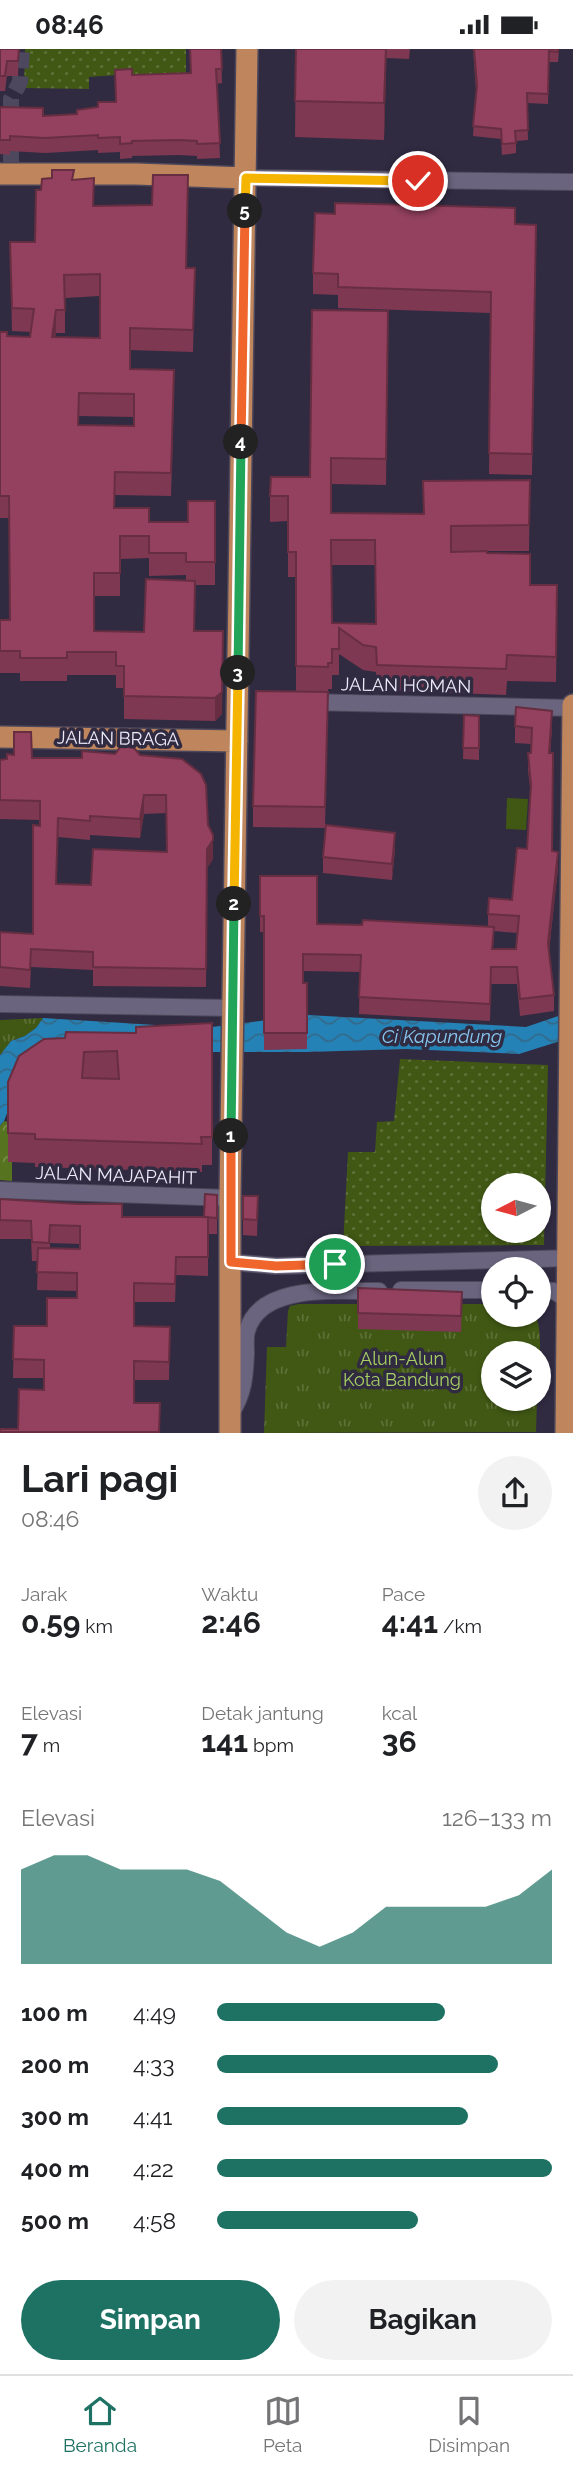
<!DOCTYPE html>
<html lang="id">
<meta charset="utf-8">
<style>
:root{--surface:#fff;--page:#f2f2f2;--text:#202124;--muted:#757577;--line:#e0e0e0;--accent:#1e7263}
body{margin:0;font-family:Raleway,sans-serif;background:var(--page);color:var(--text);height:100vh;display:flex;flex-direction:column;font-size:26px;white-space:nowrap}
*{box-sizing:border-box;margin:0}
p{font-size:23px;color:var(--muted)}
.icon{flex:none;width:38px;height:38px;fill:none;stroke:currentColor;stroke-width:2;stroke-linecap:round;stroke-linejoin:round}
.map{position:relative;height:1384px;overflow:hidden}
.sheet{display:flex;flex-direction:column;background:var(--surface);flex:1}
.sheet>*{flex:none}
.needle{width:46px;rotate:264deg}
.buttons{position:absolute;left:481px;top:1124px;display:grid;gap:14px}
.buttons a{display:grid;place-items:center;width:70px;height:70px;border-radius:50%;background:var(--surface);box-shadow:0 2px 5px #0004;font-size:35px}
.pin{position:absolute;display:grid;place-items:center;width:60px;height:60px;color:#fff;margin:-30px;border:4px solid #fff;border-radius:50%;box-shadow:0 2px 7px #0007}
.km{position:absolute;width:35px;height:35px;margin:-18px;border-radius:50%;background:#222;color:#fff;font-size:19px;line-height:35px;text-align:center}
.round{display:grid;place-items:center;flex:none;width:74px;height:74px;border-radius:37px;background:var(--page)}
.head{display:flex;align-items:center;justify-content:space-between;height:119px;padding:0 21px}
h1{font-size:38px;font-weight:700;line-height:52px}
.figures{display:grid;grid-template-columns:repeat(3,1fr);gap:10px;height:119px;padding:7px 21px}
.figures div{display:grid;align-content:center}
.figures b{font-size:30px;font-weight:700}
.figures small{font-size:19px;font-weight:400}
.figures p{font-size:19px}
.chart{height:196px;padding:14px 21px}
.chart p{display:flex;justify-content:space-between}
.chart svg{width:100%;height:126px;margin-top:7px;fill:var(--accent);opacity:.7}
.cta{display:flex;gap:14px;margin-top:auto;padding:14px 21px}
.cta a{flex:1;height:80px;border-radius:42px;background:var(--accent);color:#fff;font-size:28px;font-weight:700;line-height:80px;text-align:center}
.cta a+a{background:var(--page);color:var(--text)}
ul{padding:0 21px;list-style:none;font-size:23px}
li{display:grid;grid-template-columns:112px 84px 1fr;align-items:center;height:52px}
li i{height:18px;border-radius:9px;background:var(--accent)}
.status{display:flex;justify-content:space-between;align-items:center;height:49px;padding:0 35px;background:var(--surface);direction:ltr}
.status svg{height:19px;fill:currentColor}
.tabs{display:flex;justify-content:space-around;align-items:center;height:98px;border-top:2px solid var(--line);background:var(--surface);font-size:19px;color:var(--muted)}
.tabs a{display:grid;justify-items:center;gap:4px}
.tabs .on{color:var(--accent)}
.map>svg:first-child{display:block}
</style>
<div class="status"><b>08:46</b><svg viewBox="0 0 49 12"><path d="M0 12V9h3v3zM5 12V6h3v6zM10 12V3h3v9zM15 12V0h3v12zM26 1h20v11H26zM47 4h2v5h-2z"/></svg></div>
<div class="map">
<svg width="573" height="1384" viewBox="0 0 573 1384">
<defs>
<pattern id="grass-dots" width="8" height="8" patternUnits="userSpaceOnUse" patternTransform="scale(1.75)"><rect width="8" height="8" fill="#415814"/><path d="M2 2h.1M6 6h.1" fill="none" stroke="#5d7037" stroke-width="1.8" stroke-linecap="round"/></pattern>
<pattern id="forest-crowns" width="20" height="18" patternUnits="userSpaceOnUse" patternTransform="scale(1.75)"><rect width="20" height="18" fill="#56741f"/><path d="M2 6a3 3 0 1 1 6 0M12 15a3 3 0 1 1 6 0" fill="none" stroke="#778f4b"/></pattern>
<pattern id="park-tufts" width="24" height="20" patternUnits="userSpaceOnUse" patternTransform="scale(1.75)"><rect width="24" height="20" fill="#415814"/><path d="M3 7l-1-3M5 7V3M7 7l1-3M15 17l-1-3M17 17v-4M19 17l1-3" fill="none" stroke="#5d7037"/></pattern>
<pattern id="water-waves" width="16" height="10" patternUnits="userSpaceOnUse" patternTransform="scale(1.75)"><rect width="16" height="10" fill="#2582b6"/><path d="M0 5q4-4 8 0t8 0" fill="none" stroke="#336a8b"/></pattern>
</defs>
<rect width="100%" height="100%" fill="#312b42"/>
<path fill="url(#grass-dots)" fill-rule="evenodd" d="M 25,0 L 186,0 L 186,36 L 117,26 L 89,28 L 89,40 L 24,39 Z
M 400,1010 L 548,1016 L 544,1196 L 343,1197 L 348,1103 L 375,1103 L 377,1073 L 394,1072 ZM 494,1136 L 539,1136 L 539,1181 L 494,1181 Z"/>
<path fill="url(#forest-crowns)" d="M 4,1072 L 12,1074 L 12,1132 L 0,1131 L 0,1077 Z"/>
<path fill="url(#park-tufts)" d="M 43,969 L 36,979 L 25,987 L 11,992 L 0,1006 L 0,971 Z
M 299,1255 L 493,1255 L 494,1265 L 535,1265 C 542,1281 540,1302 539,1319 L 539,1304 L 494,1304 L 494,1349 L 537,1349 L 536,1383 L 264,1384 L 267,1298 L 286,1298 L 288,1262 L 290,1257 Z"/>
<path fill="#415814" d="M 507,749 L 528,750 L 526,781 L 506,780 Z"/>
<path fill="url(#water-waves)" d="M 573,962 L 573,988 L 519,1005 L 406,1000 L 307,1003 L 212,1003 L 98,1009 L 15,1044 L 4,1072 L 0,1077 L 0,1006 L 11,992 L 25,987 L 36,979 L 43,969 L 204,979 L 307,966 L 526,978 Z"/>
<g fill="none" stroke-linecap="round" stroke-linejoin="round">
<path stroke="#4d485d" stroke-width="16" stroke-dasharray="16 8" stroke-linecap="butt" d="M 11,113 L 11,50 L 20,33 L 22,0"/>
<defs>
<path id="minor" d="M 246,129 L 573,133
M 306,653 L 573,659
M 0,955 L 233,959
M 0,1141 L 230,1149
M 231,1213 L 276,1217 L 573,1209
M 401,1241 L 494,1241
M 539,1241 L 554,1242 L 566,1250
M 230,1366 C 244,1345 245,1328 246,1304 C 246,1297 245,1288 247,1282 C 260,1233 341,1243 379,1242"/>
<path id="major" d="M 0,125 L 136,125 L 246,129
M 0,688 L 237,692
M 230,1384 L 230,1149 L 247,0
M 566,1384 L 573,656"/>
</defs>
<use href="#minor" stroke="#4c475a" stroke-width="18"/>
<use href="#major" stroke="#4c475a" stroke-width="24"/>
<use href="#minor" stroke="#6a647e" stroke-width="16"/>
<use href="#major" stroke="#bf855c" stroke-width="21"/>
</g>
<path fill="#7e3851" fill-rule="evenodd" d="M 0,0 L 19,0 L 18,27 L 7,27 L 5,42 L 0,42 Z
M 221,0 L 222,34 L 217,35 L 220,109 L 197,110 L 197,107 L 179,106 L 132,107 L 132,109 L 120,110 L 120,103 L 98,104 L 98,101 L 45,104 L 10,102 L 10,106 L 0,105 L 0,58 L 43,67 L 77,65 L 116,53 L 132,26 L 191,24 Z
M 296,0 L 410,0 L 409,10 L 386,9 L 384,91 L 295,88 Z
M 473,0 L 559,0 L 558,13 L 549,13 L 548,55 L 527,54 L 528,91 L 516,92 L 516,104 L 502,106 L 501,90 L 473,87 L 476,42 Z
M 74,131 L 94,157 L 186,219 L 195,219 L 193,303 L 130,301 L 130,320 L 174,344 L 171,447 L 115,446 L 115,459 L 149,473 L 188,473 L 215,452 L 215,536 L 195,536 L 195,582 L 222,665 L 215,672 L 124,670 L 124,639 L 116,639 L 116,626 L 67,626 L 67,632 L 20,632 L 20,624 L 0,624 L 0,571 L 10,571 L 9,469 L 0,469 L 0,283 L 7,287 L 30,288 L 31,283 L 12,282 L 10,193 L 35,193 L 41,141 ZM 100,247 L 100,289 L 55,288 L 56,284 L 65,284 L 65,249 ZM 79,367 L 134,368 L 134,377 L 79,376 ZM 149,509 L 149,527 L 186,526 L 186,531 L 144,583 L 94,582 L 94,547 L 120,547 L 120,510 Z
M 515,175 L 536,176 L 532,426 L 489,425 L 491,264 L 338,259 L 338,246 L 313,245 L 313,224 Z
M 388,262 L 386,436 L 331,435 L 331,464 L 423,465 L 530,431 L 529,502 L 487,502 L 487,504 L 530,536 L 557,562 L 556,633 L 507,632 L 506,646 L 377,641 L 376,623 L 363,621 L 339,605 L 339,626 L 332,626 L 332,640 L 328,640 L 328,643 L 296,643 L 296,528 L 288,528 L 288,472 L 270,473 L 270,447 L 310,428 ZM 331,516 L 375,516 L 376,575 L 332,574 Z
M 328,643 L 325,779 L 253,778 L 253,757 Z
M 464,666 L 479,667 L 479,711 L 463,710 Z
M 515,677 L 552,679 L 550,704 L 552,802 L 558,819 L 549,902 L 554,946 L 554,962 L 520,967 L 517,935 L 491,935 L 490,972 L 359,965 L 360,923 L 303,922 L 303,934 L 307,934 L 307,1000 L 264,1001 L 264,883 L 260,883 L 260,827 L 317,875 L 488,877 L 488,865 L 512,851 L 527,800 L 531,747 L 528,721 L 528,704 L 531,704 L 531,695 L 515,694 ZM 494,882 L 517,884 L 516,900 L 493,900 Z
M 115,705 L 208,776 L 213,810 L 207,819 L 206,938 L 93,937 L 93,921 L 31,918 L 30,939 L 0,937 L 0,883 L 33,885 L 40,777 L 40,771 L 0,770 L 0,711 L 32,709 L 82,709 ZM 166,764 L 167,803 L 91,836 L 56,835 L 58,788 L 90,791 L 90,786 L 140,789 L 144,765 Z
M 395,800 L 392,831 L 323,824 L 323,808 Z
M 212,974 L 212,1116 L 202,1116 L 202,1123 L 35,1118 L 35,1114 L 8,1113 L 8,1033 L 19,1007 L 136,984 Z
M 217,1146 L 217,1185 L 208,1185 L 208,1227 L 176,1226 L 175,1253 L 134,1253 L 134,1277 L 170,1278 L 169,1331 L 134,1331 L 18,1380 L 44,1341 L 44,1329 L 13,1329 L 14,1277 L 47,1277 L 77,1249 L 77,1242 L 37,1241 L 38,1212 L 32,1212 L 31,1190 L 0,1190 L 0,1150 L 122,1168 L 204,1168 ZM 50,1194 L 80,1195 L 80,1200 L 50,1199 Z
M 243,1147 L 258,1147 L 257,1187 L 243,1186 Z
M 358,1239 L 462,1243 L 461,1283 L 358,1280 Z"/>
<path fill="#672e42" d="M 386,0 L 386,30 L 384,91 L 384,54 Z
M 56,261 L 56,284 L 52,311 L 52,288 Z
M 223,605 L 222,665 L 215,672 L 215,649 Z
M 552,662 L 552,679 L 549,721 L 549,704 Z
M 144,746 L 144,765 L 140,789 L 140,770 Z
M 395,784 L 395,800 L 392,831 L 392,815 Z
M 213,791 L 213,810 L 207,819 L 206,938 L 207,800 Z
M 558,803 L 558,819 L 548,911 L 548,894 Z"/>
<path fill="#93415e" stroke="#672e42" stroke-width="2" fill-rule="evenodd" d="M 0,0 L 19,0 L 18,12 L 7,12 L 5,27 L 0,27 Z
M 190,0 L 221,0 L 222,20 L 216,20 L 220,94 L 197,95 L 197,92 L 179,91 L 132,92 L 132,94 L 120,95 L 120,88 L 98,89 L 98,86 L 45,89 L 10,87 L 10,91 L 0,91 L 0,58 L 43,59 L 43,67 L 77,65 L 77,61 L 98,58 L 98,53 L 116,53 L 115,21 L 132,20 L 132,26 L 191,24 Z
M 296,0 L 386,0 L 384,54 L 295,52 Z
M 474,0 L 558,0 L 558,3 L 549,2 L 548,45 L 527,44 L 528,81 L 515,82 L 516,94 L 502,95 L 501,80 L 473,77 L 477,37 Z
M 52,121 L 74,121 L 72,131 L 94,129 L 93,157 L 152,156 L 153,126 L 188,126 L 186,219 L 195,219 L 193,281 L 130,279 L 130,320 L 174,321 L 171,424 L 115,423 L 114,459 L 149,459 L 149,473 L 188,473 L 188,452 L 215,452 L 215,513 L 186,513 L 186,504 L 149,504 L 149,487 L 120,487 L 120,524 L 94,524 L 94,582 L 144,583 L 146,530 L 195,532 L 194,582 L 223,582 L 222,643 L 215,649 L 124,647 L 124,617 L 116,617 L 116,603 L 67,603 L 67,609 L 20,609 L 20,602 L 0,602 L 0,571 L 10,571 L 9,447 L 0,447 L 0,283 L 7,283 L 7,287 L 30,288 L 34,260 L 12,259 L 10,193 L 35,193 L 36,141 L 41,141 L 42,130 L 52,129 ZM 100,225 L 100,289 L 52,288 L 56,261 L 65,261 L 64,226 ZM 79,344 L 134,345 L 134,377 L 78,376 Z
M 335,154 L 515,159 L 515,175 L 536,176 L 532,405 L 489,404 L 491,243 L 338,238 L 338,225 L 313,224 L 315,164 L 335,165 Z
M 312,261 L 388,262 L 386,410 L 331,409 L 331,464 L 424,465 L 423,432 L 530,431 L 529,476 L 451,477 L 451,503 L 487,502 L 487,504 L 530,505 L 530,536 L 557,536 L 556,608 L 507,606 L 506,620 L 377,616 L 376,598 L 363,596 L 339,579 L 339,600 L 332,600 L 332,614 L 328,614 L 328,618 L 296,617 L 296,503 L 288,503 L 288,447 L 270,447 L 271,428 L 310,428 ZM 331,491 L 375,491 L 376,575 L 332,574 Z
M 256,642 L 328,643 L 325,758 L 253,757 Z
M 516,658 L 552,662 L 549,704 L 553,704 L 552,802 L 558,803 L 548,894 L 554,946 L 520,950 L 517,918 L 491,918 L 490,955 L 359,948 L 361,906 L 303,905 L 303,934 L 307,934 L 307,984 L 264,984 L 264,867 L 260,867 L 260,827 L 317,827 L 317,875 L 362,876 L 363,871 L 494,878 L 492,900 L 516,900 L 519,867 L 488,865 L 489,849 L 512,851 L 517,799 L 527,800 L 531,736 L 528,704 L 531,704 L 532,679 L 515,677 Z
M 464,666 L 479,667 L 479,699 L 463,699 Z
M 14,683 L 31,683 L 32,709 L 82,709 L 82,702 L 115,705 L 121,697 L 134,699 L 140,706 L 182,710 L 201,725 L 206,736 L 208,776 L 213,786 L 213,791 L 207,800 L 206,920 L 93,918 L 93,903 L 31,900 L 30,921 L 0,918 L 0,883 L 33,885 L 33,776 L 40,777 L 40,752 L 0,751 L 0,711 L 7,710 L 7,705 L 14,706 ZM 144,746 L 166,746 L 167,803 L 93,800 L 91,836 L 56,835 L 58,769 L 90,772 L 90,767 L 140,770 Z
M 326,776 L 395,784 L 392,815 L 323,808 Z
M 212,974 L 212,1088 L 201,1088 L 202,1095 L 35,1090 L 35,1085 L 8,1084 L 8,1033 L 19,1007 L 44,990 L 65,989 L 66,983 L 136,984 L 136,978 ZM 117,1002 L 119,1030 L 82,1029 L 84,1003 Z
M 205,1145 L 217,1146 L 217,1169 L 204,1168 Z
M 243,1147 L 258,1147 L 257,1171 L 243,1170 Z
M 0,1150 L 78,1155 L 122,1155 L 122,1168 L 208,1168 L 208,1208 L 176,1208 L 175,1235 L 134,1234 L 134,1277 L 170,1278 L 169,1313 L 134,1312 L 134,1354 L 160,1354 L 159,1383 L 0,1383 L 0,1380 L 18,1380 L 19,1340 L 44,1341 L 44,1311 L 13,1310 L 14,1277 L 47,1277 L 47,1249 L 77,1249 L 77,1224 L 37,1223 L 38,1199 L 80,1200 L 80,1177 L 50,1176 L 49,1194 L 32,1193 L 31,1172 L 0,1171 Z
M 358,1239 L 462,1243 L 461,1267 L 358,1264 Z"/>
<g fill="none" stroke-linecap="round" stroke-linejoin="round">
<defs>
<path id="split-1" d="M 231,1087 L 231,1213 L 276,1217 L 335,1215"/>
<path id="split-2" d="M 231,1087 L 234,855"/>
<path id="split-3" d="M 234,855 L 238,624"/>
<path id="split-4" d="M 238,624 L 241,393"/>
<path id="split-5" d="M 241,393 L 245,162"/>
<path id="split-6" d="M 245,162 L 246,129 L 418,132"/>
</defs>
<use href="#split-1" stroke="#fff" stroke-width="14"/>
<use href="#split-2" stroke="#fff" stroke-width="14"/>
<use href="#split-3" stroke="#fff" stroke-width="14"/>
<use href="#split-4" stroke="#fff" stroke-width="14"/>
<use href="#split-5" stroke="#fff" stroke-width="14"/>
<use href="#split-6" stroke="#fff" stroke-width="14"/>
<use href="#split-1" stroke="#f0652b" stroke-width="9"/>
<use href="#split-2" stroke="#22a559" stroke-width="9"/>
<use href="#split-3" stroke="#f5b400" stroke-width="9"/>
<use href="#split-4" stroke="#22a559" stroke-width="9"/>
<use href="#split-5" stroke="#f0652b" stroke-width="9"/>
<use href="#split-6" stroke="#f5b400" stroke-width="9"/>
</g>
<g text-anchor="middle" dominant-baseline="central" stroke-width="7" stroke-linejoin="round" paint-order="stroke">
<g font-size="18" fill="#edeaf9" stroke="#312b42">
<text transform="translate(406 636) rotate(1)">JALAN HOMAN</text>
<text transform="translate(118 689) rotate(1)">JALAN BRAGA</text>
<text transform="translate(116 1126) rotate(2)">JALAN MAJAPAHIT</text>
</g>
<g font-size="18" fill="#a6d063" stroke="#312b42">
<text x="402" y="1309">Alun-Alun<tspan x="402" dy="21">Kota Bandung</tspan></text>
</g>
<g font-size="19" font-style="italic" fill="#88c7f0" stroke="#312b42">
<text x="442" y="987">Ci Kapundung</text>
</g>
</g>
</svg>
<div class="buttons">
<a><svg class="needle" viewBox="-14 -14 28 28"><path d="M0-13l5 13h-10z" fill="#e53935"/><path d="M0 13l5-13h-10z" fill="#757577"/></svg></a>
<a><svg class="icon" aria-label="locate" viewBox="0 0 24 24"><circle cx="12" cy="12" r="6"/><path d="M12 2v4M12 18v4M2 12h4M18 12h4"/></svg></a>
<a><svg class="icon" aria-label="layers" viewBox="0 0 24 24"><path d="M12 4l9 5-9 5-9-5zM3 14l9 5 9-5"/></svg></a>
</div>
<div class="pin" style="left:335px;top:1215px;background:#1e9e55"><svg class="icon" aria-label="arrive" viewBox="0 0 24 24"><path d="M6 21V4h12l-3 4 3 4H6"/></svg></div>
<div class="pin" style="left:418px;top:132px;background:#d93025"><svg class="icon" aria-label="check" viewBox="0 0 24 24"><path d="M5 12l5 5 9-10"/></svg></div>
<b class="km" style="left:231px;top:1087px">1</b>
<b class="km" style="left:234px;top:855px">2</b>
<b class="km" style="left:238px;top:624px">3</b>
<b class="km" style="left:241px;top:393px">4</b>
<b class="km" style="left:245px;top:162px">5</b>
</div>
<section class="sheet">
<div class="head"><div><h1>Lari pagi</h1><p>08:46</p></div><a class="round"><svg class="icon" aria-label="share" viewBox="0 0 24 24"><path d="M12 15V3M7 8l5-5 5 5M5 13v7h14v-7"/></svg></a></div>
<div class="figures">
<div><p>Jarak</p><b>0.59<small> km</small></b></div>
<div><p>Waktu</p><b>2:46</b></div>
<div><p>Pace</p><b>4:41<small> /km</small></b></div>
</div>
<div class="figures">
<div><p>Elevasi</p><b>7<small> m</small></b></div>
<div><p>Detak jantung</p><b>141<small> bpm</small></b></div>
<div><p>kcal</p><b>36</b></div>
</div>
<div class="chart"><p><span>Elevasi</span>126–133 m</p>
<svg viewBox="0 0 160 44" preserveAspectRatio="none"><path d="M0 44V11L10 6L20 6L30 11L40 11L50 11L60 15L70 24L80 33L90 38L100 33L110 24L120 24L130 24L140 24L150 20L160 11V44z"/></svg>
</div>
<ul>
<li><b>100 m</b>4:49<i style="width:68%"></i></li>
<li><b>200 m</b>4:33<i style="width:84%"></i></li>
<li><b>300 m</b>4:41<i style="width:75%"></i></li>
<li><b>400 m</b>4:22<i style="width:100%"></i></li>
<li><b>500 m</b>4:58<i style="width:60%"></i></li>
</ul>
<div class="cta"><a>Simpan</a><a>Bagikan</a></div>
</section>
<nav class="tabs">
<a class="on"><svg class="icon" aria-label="home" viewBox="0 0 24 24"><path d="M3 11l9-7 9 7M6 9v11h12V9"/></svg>Beranda</a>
<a><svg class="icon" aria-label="map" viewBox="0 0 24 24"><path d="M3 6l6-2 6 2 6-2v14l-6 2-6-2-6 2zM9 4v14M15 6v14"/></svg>Peta</a>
<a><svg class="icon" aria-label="saved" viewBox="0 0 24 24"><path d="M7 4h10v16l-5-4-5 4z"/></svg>Disimpan</a>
</nav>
